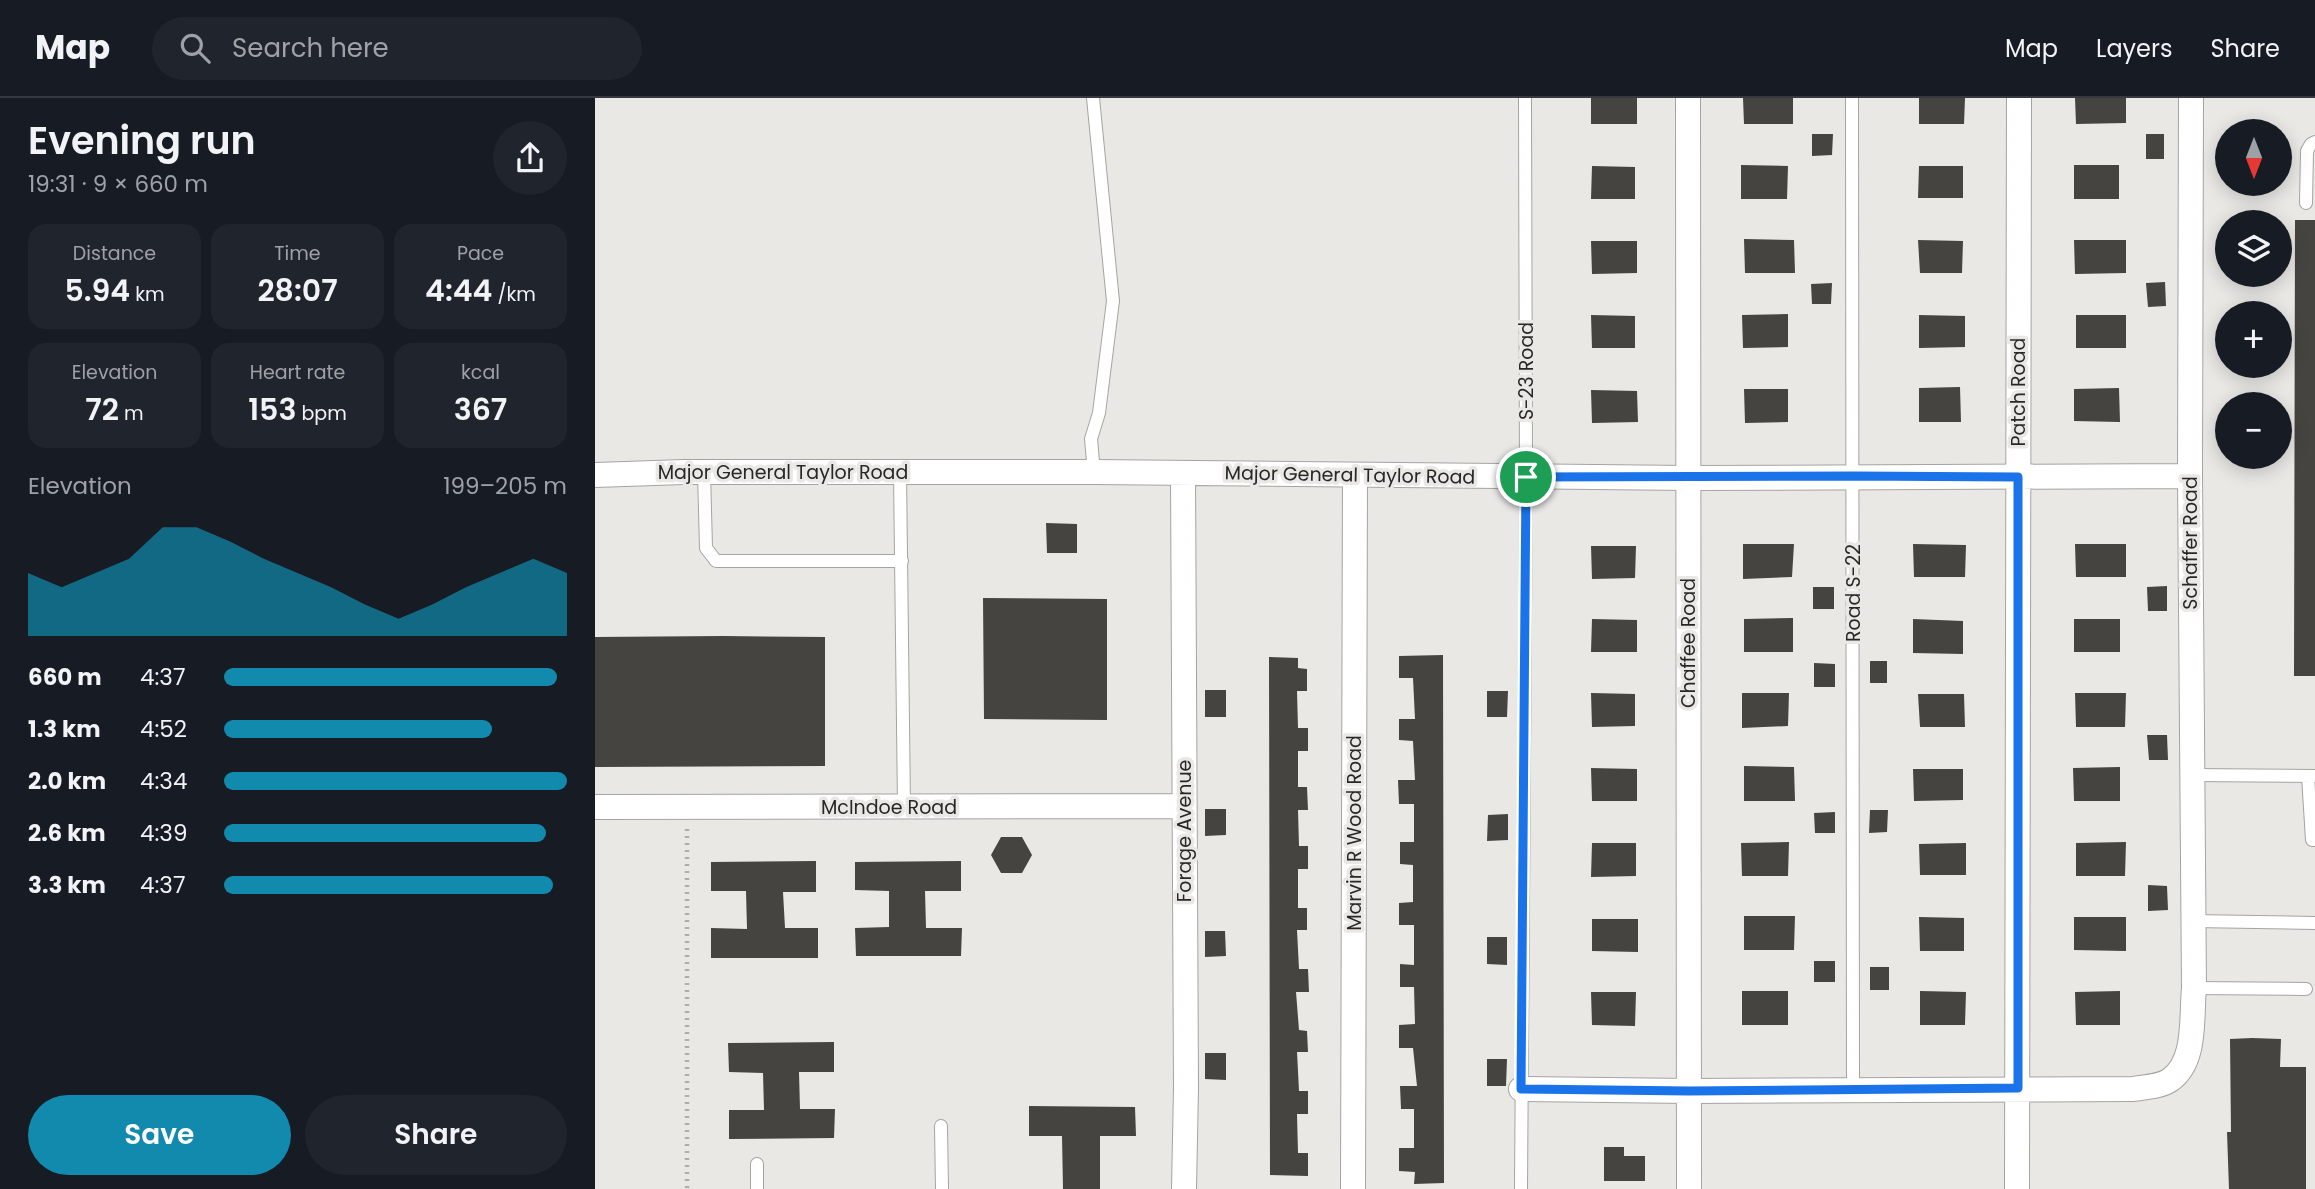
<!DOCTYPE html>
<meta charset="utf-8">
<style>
:root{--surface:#171b24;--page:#20242c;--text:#f1f3f6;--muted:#9ea1a6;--line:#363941;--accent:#118aad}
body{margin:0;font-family:Poppins,sans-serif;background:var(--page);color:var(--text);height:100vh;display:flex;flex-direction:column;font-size:26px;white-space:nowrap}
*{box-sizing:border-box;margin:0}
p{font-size:23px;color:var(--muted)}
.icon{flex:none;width:38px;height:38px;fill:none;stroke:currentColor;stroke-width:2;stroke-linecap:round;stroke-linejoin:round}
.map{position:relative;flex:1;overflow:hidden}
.panel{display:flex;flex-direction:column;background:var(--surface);width:595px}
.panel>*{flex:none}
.needle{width:46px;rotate:180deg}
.fabs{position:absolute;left:1620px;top:21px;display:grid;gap:14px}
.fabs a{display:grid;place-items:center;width:77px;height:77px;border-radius:50%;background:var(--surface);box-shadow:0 4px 18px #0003;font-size:35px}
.pin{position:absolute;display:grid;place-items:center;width:60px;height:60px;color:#fff;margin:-30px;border:4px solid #fff;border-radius:50%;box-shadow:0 2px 7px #0007}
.round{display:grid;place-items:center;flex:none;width:74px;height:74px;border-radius:37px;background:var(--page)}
.headline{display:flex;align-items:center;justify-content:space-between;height:119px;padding:0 28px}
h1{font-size:38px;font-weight:600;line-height:52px}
.metrics{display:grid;grid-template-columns:repeat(3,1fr);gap:10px;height:119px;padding:7px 28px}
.metrics div{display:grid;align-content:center;border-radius:18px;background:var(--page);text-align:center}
.metrics b{font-size:30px;font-weight:600}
.metrics small{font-size:19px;font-weight:400}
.metrics p{font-size:19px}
.chart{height:196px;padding:14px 28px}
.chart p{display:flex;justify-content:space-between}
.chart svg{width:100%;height:126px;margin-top:7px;fill:var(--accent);opacity:.7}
.action{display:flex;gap:14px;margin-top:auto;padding:14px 28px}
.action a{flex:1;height:80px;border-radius:42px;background:var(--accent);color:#fff;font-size:28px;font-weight:600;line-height:80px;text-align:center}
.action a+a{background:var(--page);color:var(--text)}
ul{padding:0 28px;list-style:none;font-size:23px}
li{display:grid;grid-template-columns:112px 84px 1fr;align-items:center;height:52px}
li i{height:18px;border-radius:9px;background:var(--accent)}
header{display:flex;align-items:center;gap:42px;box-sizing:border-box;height:98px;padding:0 35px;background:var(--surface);border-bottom:2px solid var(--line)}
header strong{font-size:33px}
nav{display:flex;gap:38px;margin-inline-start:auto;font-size:24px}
.search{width:490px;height:63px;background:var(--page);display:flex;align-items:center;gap:18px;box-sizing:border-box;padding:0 24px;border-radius:38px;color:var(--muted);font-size:26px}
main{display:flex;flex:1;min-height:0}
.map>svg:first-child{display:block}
</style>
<header>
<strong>Map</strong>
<div class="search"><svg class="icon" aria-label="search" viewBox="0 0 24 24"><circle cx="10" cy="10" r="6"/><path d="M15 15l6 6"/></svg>Search here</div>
<nav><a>Map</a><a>Layers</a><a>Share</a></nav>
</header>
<main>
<section class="panel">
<div class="headline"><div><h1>Evening run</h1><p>19:31 · 9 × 660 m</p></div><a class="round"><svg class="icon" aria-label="share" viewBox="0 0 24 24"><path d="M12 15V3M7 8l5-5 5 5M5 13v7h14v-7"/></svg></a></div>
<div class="metrics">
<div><p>Distance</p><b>5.94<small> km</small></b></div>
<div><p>Time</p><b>28:07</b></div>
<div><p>Pace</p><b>4:44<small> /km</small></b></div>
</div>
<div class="metrics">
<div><p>Elevation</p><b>72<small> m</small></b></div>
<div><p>Heart rate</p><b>153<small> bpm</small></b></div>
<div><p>kcal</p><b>367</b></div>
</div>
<div class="chart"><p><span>Elevation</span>199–205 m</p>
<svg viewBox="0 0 160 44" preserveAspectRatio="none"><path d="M0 44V22L10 27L20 22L30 17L40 6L50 6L60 11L70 17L80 22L90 27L100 33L110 38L120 33L130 27L140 22L150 17L160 22V44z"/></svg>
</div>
<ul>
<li><b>660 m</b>4:37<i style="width:97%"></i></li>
<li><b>1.3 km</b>4:52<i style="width:78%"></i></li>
<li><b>2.0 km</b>4:34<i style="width:100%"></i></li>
<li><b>2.6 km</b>4:39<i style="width:94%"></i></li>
<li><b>3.3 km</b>4:37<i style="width:96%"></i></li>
</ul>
<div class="action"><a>Save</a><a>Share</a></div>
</section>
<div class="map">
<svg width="1720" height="1091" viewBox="0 0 1720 1091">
<rect width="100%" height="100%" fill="#e9e8e5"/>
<path fill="#454441" d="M 996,0 L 1042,0 L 1042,26 L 996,26 Z
M 1148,0 L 1198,0 L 1198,26 L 1149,26 Z
M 1324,0 L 1370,0 L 1369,26 L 1324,26 Z
M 1480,0 L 1531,0 L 1531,25 L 1481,26 Z
M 1217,36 L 1238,36 L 1237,57 L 1217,58 Z
M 1551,36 L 1569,36 L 1569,61 L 1551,61 Z
M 1146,67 L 1193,68 L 1192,101 L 1146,101 Z
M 1479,67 L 1524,67 L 1524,101 L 1479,101 Z
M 997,68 L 1040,69 L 1040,101 L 996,101 Z
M 1324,68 L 1368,68 L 1368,100 L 1323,100 Z
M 1700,122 L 1720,122 L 1720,578 L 1699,578 Z
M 1149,141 L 1199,142 L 1200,175 L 1150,175 Z
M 1323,142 L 1368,143 L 1367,175 L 1325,175 Z
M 1479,142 L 1531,142 L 1531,175 L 1480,176 Z
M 996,143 L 1042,143 L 1042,175 L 997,176 Z
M 1570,184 L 1571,208 L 1553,209 L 1551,185 Z
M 1237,185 L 1236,206 L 1217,206 L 1216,186 Z
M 1193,216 L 1193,249 L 1148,250 L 1147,217 Z
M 996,217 L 1040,218 L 1040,250 L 997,250 Z
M 1324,217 L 1370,218 L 1370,249 L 1324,250 Z
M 1481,217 L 1531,217 L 1531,250 L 1481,250 Z
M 1365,289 L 1366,324 L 1324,324 L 1324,290 Z
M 1524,290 L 1525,324 L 1479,323 L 1479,291 Z
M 1149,291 L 1193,291 L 1193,324 L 1150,325 Z
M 996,292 L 1042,293 L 1043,324 L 997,325 Z
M 451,425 L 482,426 L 482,455 L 452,455 Z
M 1148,446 L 1199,446 L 1197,479 L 1148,481 Z
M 1318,446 L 1371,447 L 1370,479 L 1319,479 Z
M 1480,446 L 1531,446 L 1531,479 L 1481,479 Z
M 996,448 L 1041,448 L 1040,480 L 997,481 Z
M 1572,488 L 1572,513 L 1553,513 L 1552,489 Z
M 1218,489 L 1239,489 L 1239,511 L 1218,511 Z
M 388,500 L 512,501 L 512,622 L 389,621 Z
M 1198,520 L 1198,554 L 1149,554 L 1149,521 Z
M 997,521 L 1042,522 L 1042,554 L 996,554 Z
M 1318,521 L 1368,523 L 1368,556 L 1318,555 Z
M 1479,521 L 1525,521 L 1525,554 L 1479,554 Z
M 128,538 L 230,539 L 230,668 L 0,669 L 0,539 Z
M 848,557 L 849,1085 L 819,1086 L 820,1074 L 804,1073 L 804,1050 L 819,1050 L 819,1011 L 806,1011 L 805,988 L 822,988 L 818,950 L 804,950 L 804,927 L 820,926 L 819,889 L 805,889 L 805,866 L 819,867 L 819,827 L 804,827 L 804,805 L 818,804 L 818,767 L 805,766 L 805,744 L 819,744 L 819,706 L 804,706 L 803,682 L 820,682 L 818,643 L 804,642 L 804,621 L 820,621 L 818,580 L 804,580 L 804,558 Z
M 674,559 L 703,560 L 703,570 L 712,571 L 712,593 L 702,593 L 703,630 L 713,630 L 713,653 L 703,653 L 703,689 L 712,689 L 713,712 L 703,712 L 704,748 L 713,748 L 713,771 L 703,771 L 703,810 L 712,810 L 712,832 L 702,832 L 704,871 L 713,871 L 714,894 L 701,894 L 704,932 L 712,933 L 713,954 L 702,954 L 704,993 L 713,993 L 713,1016 L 702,1016 L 703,1055 L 713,1055 L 713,1078 L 675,1077 Z
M 1275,563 L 1292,563 L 1292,585 L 1275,585 Z
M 1219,565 L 1240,566 L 1240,589 L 1219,589 Z
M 610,592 L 631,592 L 631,619 L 610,619 Z
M 892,593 L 913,593 L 912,619 L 892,619 Z
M 996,595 L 1040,596 L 1040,628 L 997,629 Z
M 1147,595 L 1194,595 L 1193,628 L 1147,630 Z
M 1480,595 L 1531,595 L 1530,629 L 1481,629 Z
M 1323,596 L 1369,596 L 1370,629 L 1325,629 Z
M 1552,637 L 1572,637 L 1573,662 L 1554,662 Z
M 1149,668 L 1199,669 L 1200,703 L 1149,703 Z
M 1525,669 L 1525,703 L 1479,703 L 1478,670 Z
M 996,670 L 1042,671 L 1042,703 L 997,703 Z
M 1318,671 L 1368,671 L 1368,702 L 1319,703 Z
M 610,711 L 631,711 L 631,737 L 610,738 Z
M 1275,712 L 1293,712 L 1292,734 L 1274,735 Z
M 1240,714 L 1240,735 L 1220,735 L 1219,715 Z
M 913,716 L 913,742 L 892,743 L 893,717 Z
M 406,739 L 427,739 L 437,757 L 427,775 L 406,775 L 396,757 Z
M 1194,744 L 1193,778 L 1147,778 L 1146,745 Z
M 1531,744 L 1530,778 L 1481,778 L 1481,745 Z
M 997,745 L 1041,745 L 1041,778 L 996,779 Z
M 1371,745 L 1371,777 L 1325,777 L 1324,746 Z
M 221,763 L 221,794 L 188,794 L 190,830 L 223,830 L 223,860 L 116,860 L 116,830 L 152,831 L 151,793 L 116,793 L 116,764 Z
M 366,763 L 366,793 L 330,793 L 331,830 L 367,830 L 366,858 L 261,858 L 260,830 L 294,829 L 294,793 L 260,792 L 260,764 Z
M 1553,787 L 1572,788 L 1573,812 L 1553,813 Z
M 1149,818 L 1200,818 L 1199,852 L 1149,852 Z
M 1324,819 L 1369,820 L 1369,853 L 1325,853 Z
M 1479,819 L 1531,819 L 1531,853 L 1479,852 Z
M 997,821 L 1043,821 L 1043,854 L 997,853 Z
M 610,833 L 630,833 L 631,858 L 610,859 Z
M 892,839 L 912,839 L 912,867 L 892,866 Z
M 1219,863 L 1240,863 L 1240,884 L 1219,884 Z
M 1275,869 L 1294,869 L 1294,892 L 1275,892 Z
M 1147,893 L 1193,893 L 1193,927 L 1147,927 Z
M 1325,893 L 1371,894 L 1370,927 L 1325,927 Z
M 1525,893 L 1525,927 L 1481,927 L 1480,894 Z
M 996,894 L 1041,894 L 1040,928 L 997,927 Z
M 1657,940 L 1686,941 L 1685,969 L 1711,969 L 1711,1091 L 1634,1091 L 1632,1034 L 1636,1034 L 1635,941 Z
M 239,944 L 239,974 L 204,974 L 205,1011 L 240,1011 L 239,1040 L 134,1041 L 134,1012 L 169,1012 L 168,975 L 134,974 L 133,945 Z
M 610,955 L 631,955 L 631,982 L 610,981 Z
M 892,961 L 912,961 L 911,988 L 892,988 Z
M 434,1008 L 540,1009 L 541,1038 L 505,1038 L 505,1091 L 468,1091 L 467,1038 L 434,1038 Z
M 1009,1049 L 1029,1049 L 1029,1058 L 1050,1058 L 1050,1083 L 1009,1083 Z"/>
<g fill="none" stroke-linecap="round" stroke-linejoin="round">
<defs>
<path id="lane" d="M 498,0 L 518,203 L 504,315 L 496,341 L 499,374
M 1257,0 L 1258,991
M 1711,105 L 1712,53 L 1716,46 L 1720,44
M 109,374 L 111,450 L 121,463 L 307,463
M 305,374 L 309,709
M 1597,677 L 1720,678
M 1713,678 L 1717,742 L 1720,742
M 1598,823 L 1720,825
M 1599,890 L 1711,891
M 346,1028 L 347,1091
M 162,1091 L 162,1066
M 926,1091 L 931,379 L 930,0"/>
<path id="street" d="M 1093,0 L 1094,1091
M 588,375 L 591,990 L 589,1091
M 0,377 L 89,374 L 499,374 L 1093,380 L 1595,378
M 0,709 L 589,708
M 926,991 L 1094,993 L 1538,991 C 1549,989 1565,989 1575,982 C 1602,963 1596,919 1599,890 L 1595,378 L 1596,0
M 758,1091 L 760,378
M 1422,1091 L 1424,0"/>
</defs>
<use href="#lane" stroke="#a6a4a1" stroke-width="14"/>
<use href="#street" stroke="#a6a4a1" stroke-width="26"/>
<path stroke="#aeadaa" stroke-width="4.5" stroke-dasharray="2 5" stroke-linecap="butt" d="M 92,731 L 92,1091"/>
<use href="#lane" stroke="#fff" stroke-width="12"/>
<use href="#street" stroke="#fff" stroke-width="24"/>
</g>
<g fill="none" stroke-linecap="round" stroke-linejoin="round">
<defs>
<path id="route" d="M 1258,378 L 1423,379 L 1423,990 L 1094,993 L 926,991 L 931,379 Z"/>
</defs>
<use href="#route" stroke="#fff" stroke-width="14"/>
<use href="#route" stroke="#1a73e8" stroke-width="9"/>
</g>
<g text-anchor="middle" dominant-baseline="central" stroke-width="7" stroke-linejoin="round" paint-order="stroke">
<g font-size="19" fill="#282726" stroke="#e9e8e5">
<text transform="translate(931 273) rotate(-90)">S-23 Road</text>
<text transform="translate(1423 294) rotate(-90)">Patch Road</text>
<text x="188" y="374">Major General Taylor Road</text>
<text transform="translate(755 377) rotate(1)">Major General Taylor Road</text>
<text transform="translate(1595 445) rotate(-90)">Schaffer Road</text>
<text transform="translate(1258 495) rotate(-90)">Road S-22</text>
<text transform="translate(1093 545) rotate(-90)">Chaffee Road</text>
<text x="294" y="709">McIndoe Road</text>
<text transform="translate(589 733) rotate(-90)">Forage Avenue</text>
<text transform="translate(759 735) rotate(-90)">Marvin R Wood Road</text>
</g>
</g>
</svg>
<div class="fabs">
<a><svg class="needle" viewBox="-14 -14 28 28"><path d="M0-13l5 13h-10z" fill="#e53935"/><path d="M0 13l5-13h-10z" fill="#9ea1a6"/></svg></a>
<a><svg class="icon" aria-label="layers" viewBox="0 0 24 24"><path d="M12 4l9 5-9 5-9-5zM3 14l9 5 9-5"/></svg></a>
<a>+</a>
<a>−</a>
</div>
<div class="pin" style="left:931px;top:379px;background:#1e9e55"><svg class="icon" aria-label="arrive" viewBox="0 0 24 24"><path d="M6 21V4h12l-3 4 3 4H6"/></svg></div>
</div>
</main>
